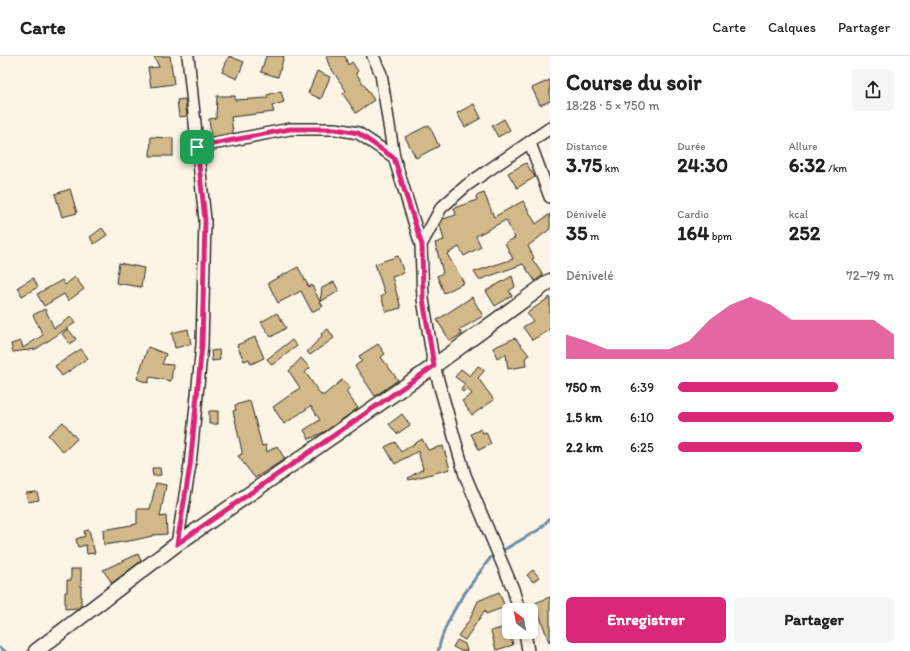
<!DOCTYPE html>
<html lang="fr">
<meta charset="utf-8">
<style>
:root{--surface:#fff;--page:#f6f6f6;--text:#222;--muted:#767676;--line:#e0e0e0;--accent:#db2777}
body{margin:0;font-family:Itim,sans-serif;background:var(--page);color:var(--text);height:100vh;display:flex;flex-direction:column;font-size:15px;white-space:nowrap}
*{box-sizing:border-box;margin:0}
p{font-size:13px;color:var(--muted)}
.icon{flex:none;width:22px;height:22px;fill:none;stroke:currentColor;stroke-width:2;stroke-linecap:round;stroke-linejoin:round}
.map{position:relative;flex:1;overflow:hidden}
.sheet{display:flex;flex-direction:column;background:var(--surface);width:360px}
.sheet>*{flex:none}
.needle{width:26px;rotate:328deg}
.fabs{position:absolute;left:502px;top:547px;display:grid;gap:8px}
.fabs a{display:grid;place-items:center;width:36px;height:36px;border-radius:6px;background:var(--surface);box-shadow:0 2px 6px #0003;font-size:20px}
.pin{position:absolute;display:grid;place-items:center;width:34px;height:34px;color:#fff;margin:-17px;border-radius:8px;box-shadow:0 2px 6px #0006}
.round{display:grid;place-items:center;flex:none;width:42px;height:42px;border-radius:6px;background:var(--page)}
.headline{display:flex;align-items:center;justify-content:space-between;height:68px;padding:0 16px}
h1{font-size:22px;font-weight:700;line-height:30px}
.figures{display:grid;grid-template-columns:repeat(3,1fr);gap:6px;height:68px;padding:4px 16px}
.figures div{display:grid;align-content:center}
.figures b{font-size:20px;font-weight:700}
.figures small{font-size:11px;font-weight:400}
.figures p{font-size:11px}
.chart{height:112px;padding:8px 16px}
.chart p{display:flex;justify-content:space-between}
.chart svg{width:100%;height:72px;margin-top:4px;fill:var(--accent);opacity:.7}
.cta{display:flex;gap:8px;margin-top:auto;padding:8px 16px}
.cta a{flex:1;height:46px;border-radius:6px;background:var(--accent);color:#fff;font-size:16px;font-weight:700;line-height:46px;text-align:center}
.cta a+a{background:var(--page);color:var(--text)}
ul{padding:0 16px;list-style:none;font-size:13px}
li{display:grid;grid-template-columns:64px 48px 1fr;align-items:center;height:30px}
li i{height:10px;border-radius:5px;background:var(--accent)}
header{display:flex;align-items:center;gap:24px;box-sizing:border-box;height:56px;padding:0 20px;background:var(--surface);border-bottom:1px solid var(--line)}
header strong{font-size:19px}
nav{display:flex;gap:22px;margin-inline-start:auto;font-size:14px}
main{display:flex;flex:1;min-height:0}
.map>svg:first-child{display:block}
</style>
<header>
<strong>Carte</strong>
<nav><a>Carte</a><a>Calques</a><a>Partager</a></nav>
</header>
<main>
<div class="map">
<svg width="550" height="595" viewBox="0 0 550 595">
<rect width="100%" height="100%" fill="#fcf5e5"/>
<filter id="ink" filterUnits="userSpaceOnUse"><feTurbulence type="fractalNoise" baseFrequency=".025" numOctaves="2"/><feDisplacementMap in="SourceGraphic" scale="8" xChannelSelector="R" yChannelSelector="G"/><feConvolveMatrix kernelMatrix="1 2 1 2 8 2 1 2 1" color-interpolation-filters="sRGB"/></filter>
<g filter="url(#ink)">
<g fill="none" stroke-linecap="round" stroke-linejoin="round">
<path stroke="#6e8da7" stroke-width="3" d="M 500,496 L 540,473 L 550,462
M 0,592 L 5,595
M 438,595 C 446,558 469,531 491,501 L 495,499"/>
</g>
<path fill="#d2b989" stroke="#2b2b2b" d="M 154,0 L 170,0 L 174,28 L 151,31 L 148,12 L 159,11 Z
M 229,0 L 244,6 L 237,23 L 222,16 Z
M 266,0 L 284,0 L 278,21 L 261,16 Z
M 326,0 L 345,0 L 348,9 L 352,6 L 358,15 L 356,17 L 374,44 L 356,57 L 343,38 L 346,35 L 329,9 Z
M 317,15 L 330,21 L 321,43 L 308,37 Z
M 550,24 L 550,45 L 540,49 L 532,32 Z
M 281,35 L 284,46 L 272,50 L 274,56 L 231,61 L 233,77 L 211,81 L 209,63 L 216,62 L 217,40 L 235,40 L 235,44 L 268,42 L 267,39 Z
M 185,43 L 187,60 L 179,61 L 177,44 Z
M 474,48 L 481,62 L 465,71 L 457,57 Z
M 504,63 L 510,74 L 498,81 L 492,70 Z
M 429,69 L 439,90 L 416,102 L 405,81 Z
M 151,81 L 173,82 L 173,100 L 150,100 Z
M 526,107 L 535,121 L 517,132 L 508,117 Z
M 70,133 L 77,157 L 62,161 L 55,138 Z
M 484,137 L 494,161 L 523,145 L 536,168 L 550,158 L 550,173 L 528,190 L 534,202 L 532,203 L 543,219 L 535,225 L 523,208 L 479,224 L 474,216 L 513,203 L 505,187 L 515,182 L 506,164 L 476,180 L 481,191 L 464,200 L 459,191 L 447,198 L 464,227 L 444,237 L 437,220 L 443,217 L 435,187 L 444,184 L 440,169 L 443,163 L 456,159 L 454,152 L 477,144 L 476,140 Z
M 102,172 L 107,179 L 94,188 L 90,181 Z
M 398,200 L 404,217 L 392,221 L 401,252 L 386,256 L 381,240 L 385,238 L 375,208 Z
M 119,207 L 144,212 L 141,231 L 116,227 Z
M 298,211 L 309,231 L 312,229 L 320,246 L 322,232 L 334,226 L 339,235 L 320,246 L 323,250 L 312,256 L 301,235 L 278,247 L 268,227 Z
M 512,220 L 515,231 L 509,235 L 512,240 L 495,250 L 486,235 Z
M 75,221 L 84,233 L 68,245 L 64,238 L 44,250 L 37,238 L 62,224 L 65,229 Z
M 33,222 L 38,231 L 22,240 L 18,231 Z
M 472,241 L 483,260 L 459,274 L 462,278 L 450,285 L 437,264 Z
M 550,241 L 550,274 L 532,284 L 523,271 L 533,265 L 527,257 Z
M 45,253 L 54,272 L 71,261 L 75,267 L 36,293 L 13,296 L 11,288 L 21,285 L 23,292 L 43,279 L 33,259 Z
M 277,257 L 286,272 L 271,281 L 261,266 Z
M 68,273 L 76,283 L 70,288 L 62,278 Z
M 188,273 L 191,288 L 175,292 L 172,277 Z
M 328,273 L 334,282 L 310,299 L 307,296 L 322,280 L 321,278 Z
M 255,281 L 264,302 L 251,308 L 249,303 L 244,305 L 237,289 Z
M 515,282 L 529,299 L 525,302 L 526,310 L 508,313 L 506,298 L 497,302 L 493,292 Z
M 292,284 L 297,290 L 272,309 L 267,303 Z
M 378,288 L 385,298 L 381,301 L 398,324 L 375,340 L 355,310 L 362,305 L 359,300 Z
M 148,291 L 166,298 L 162,308 L 173,309 L 171,325 L 150,321 L 148,327 L 137,323 Z
M 81,293 L 88,302 L 62,320 L 55,310 Z
M 219,294 L 220,304 L 212,305 L 211,295 Z
M 301,302 L 310,312 L 305,316 L 321,339 L 324,339 L 342,324 L 350,331 L 346,336 L 358,352 L 326,375 L 309,383 L 304,374 L 320,364 L 311,350 L 284,368 L 273,351 L 300,332 L 289,315 Z
M 478,310 L 483,313 L 484,315 L 478,322 L 494,344 L 472,359 L 462,345 L 472,338 L 467,332 L 463,336 L 461,334 L 465,328 L 455,321 L 461,313 L 470,320 Z
M 250,345 L 262,390 L 266,389 L 267,396 L 277,390 L 285,403 L 255,422 L 238,400 L 242,398 L 242,395 L 233,355 L 236,354 L 235,349 Z
M 209,355 L 218,355 L 218,368 L 209,368 Z
M 402,358 L 410,369 L 397,378 L 389,368 Z
M 63,366 L 77,383 L 63,396 L 48,379 Z
M 481,373 L 483,377 L 486,376 L 491,388 L 479,394 L 471,378 Z
M 422,383 L 428,394 L 443,390 L 450,413 L 409,424 L 408,422 L 423,413 L 418,395 L 395,408 L 385,391 L 395,386 L 401,396 Z
M 152,412 L 160,412 L 161,419 L 153,420 Z
M 156,427 L 166,429 L 160,461 L 166,460 L 167,478 L 152,479 L 152,480 L 135,484 L 104,489 L 103,474 L 137,468 L 137,453 L 150,453 Z
M 37,436 L 39,444 L 28,446 L 26,437 Z
M 89,474 L 95,497 L 87,498 L 86,489 L 78,491 L 76,483 L 85,480 L 84,475 Z
M 138,498 L 141,505 L 112,527 L 103,514 Z
M 71,513 L 81,513 L 81,550 L 78,552 L 65,553 L 65,536 L 67,536 L 67,524 L 71,524 Z
M 533,514 L 539,521 L 533,526 L 527,519 Z
M 499,536 L 505,551 L 486,558 L 485,554 L 465,584 L 458,580 L 470,563 L 478,545 Z
M 550,541 L 550,586 L 549,586 L 535,547 Z
M 505,571 L 509,571 L 513,589 L 496,594 L 491,575 Z
M 457,584 L 465,588 L 467,595 L 461,595 L 453,591 Z"/>
<g fill="none" stroke-linecap="round" stroke-linejoin="round">
<defs>
<path id="minor" d="M 373,0 L 381,18 L 394,101 L 421,189 L 423,243 L 434,310 L 465,419 L 513,533 L 519,554
M 530,87 L 550,141
M 197,91 L 290,73 L 336,73 L 358,77 L 394,101
M 421,189 L 441,152 L 467,129 L 550,72
M 177,488 L 190,409 L 202,289 L 205,164 L 188,0
M 525,576 L 528,595"/>
<path id="major" d="M 36,595 L 177,488 L 434,310 L 550,225"/>
</defs>
<use href="#minor" stroke="#2b2b2b" stroke-width="14"/>
<use href="#major" stroke="#2b2b2b" stroke-width="17"/>
<use href="#minor" stroke="#fcf5e5" stroke-width="11"/>
<use href="#major" stroke="#fcf5e5" stroke-width="14"/>
</g>
</g>
<g fill="none" stroke-linecap="round" stroke-linejoin="round" filter="url(#ink)">
<defs>
<path id="route" d="M 290,73 L 336,73 L 358,77 L 394,102 L 422,189 L 423,243 L 434,310 L 177,488 L 190,410 L 202,289 L 205,164 L 197,91 Z"/>
</defs>
<use href="#route" stroke="#fff" stroke-width="8"/>
<use href="#route" stroke="#db2777" stroke-width="5"/>
</g>
</svg>
<div class="fabs">
<a><svg class="needle" viewBox="-14 -14 28 28"><path d="M0-13l5 13h-10z" fill="#e53935"/><path d="M0 13l5-13h-10z" fill="#767676"/></svg></a>
</div>
<div class="pin" style="left:197px;top:91px;background:#1e9e55"><svg class="icon" aria-label="arrive" viewBox="0 0 24 24"><path d="M6 21V4h12l-3 4 3 4H6"/></svg></div>
</div>
<section class="sheet">
<div class="headline"><div><h1>Course du soir</h1><p>18:28 · 5 × 750 m</p></div><a class="round"><svg class="icon" aria-label="share" viewBox="0 0 24 24"><path d="M12 15V3M7 8l5-5 5 5M5 13v7h14v-7"/></svg></a></div>
<div class="figures">
<div><p>Distance</p><b>3.75<small> km</small></b></div>
<div><p>Durée</p><b>24:30</b></div>
<div><p>Allure</p><b>6:32<small> /km</small></b></div>
</div>
<div class="figures">
<div><p>Dénivelé</p><b>35<small> m</small></b></div>
<div><p>Cardio</p><b>164<small> bpm</small></b></div>
<div><p>kcal</p><b>252</b></div>
</div>
<div class="chart"><p><span>Dénivelé</span>72–79 m</p>
<svg viewBox="0 0 160 44" preserveAspectRatio="none"><path d="M0 44V29L10 33L20 38L30 38L40 38L50 38L60 33L70 20L80 11L90 6L100 11L110 20L120 20L130 20L140 20L150 20L160 29V44z"/></svg>
</div>
<ul>
<li><b>750 m</b>6:39<i style="width:74%"></i></li>
<li><b>1.5 km</b>6:10<i style="width:100%"></i></li>
<li><b>2.2 km</b>6:25<i style="width:85%"></i></li>
</ul>
<div class="cta"><a>Enregistrer</a><a>Partager</a></div>
</section>
</main>
